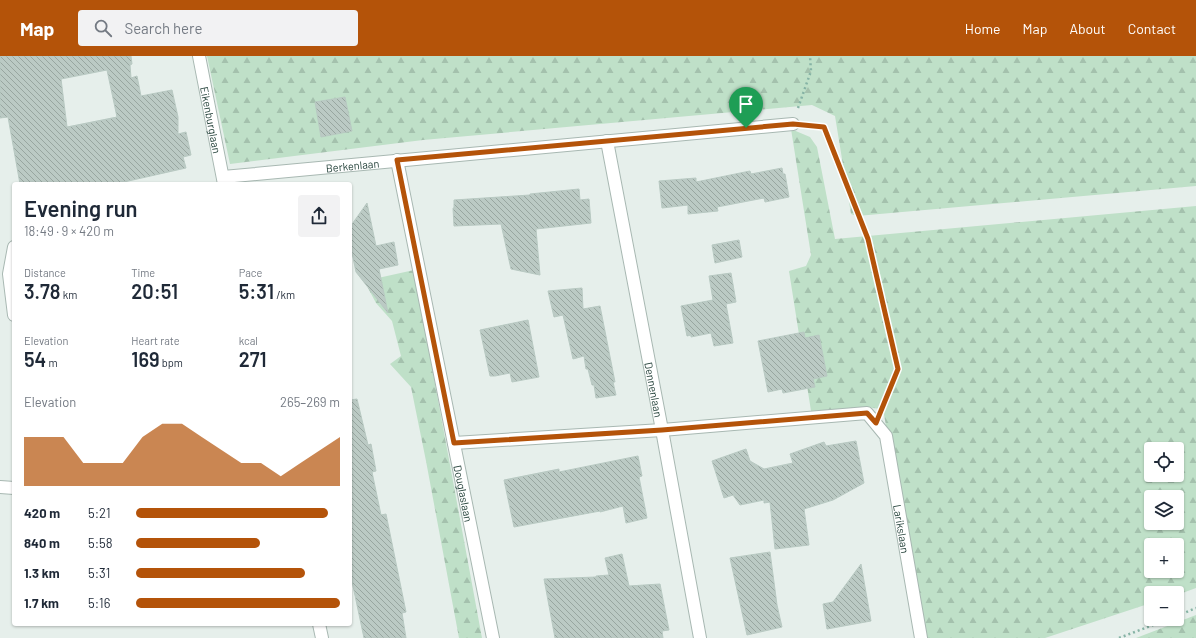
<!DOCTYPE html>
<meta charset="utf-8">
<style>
:root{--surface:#fff;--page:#f2f2f3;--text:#1f2937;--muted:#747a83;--accent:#b45309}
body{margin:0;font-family:Barlow,sans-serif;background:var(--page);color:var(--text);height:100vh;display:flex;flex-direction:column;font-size:15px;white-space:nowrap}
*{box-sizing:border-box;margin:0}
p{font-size:13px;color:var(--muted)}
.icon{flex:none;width:22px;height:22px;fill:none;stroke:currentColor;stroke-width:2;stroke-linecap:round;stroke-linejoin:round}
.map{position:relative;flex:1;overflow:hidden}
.drawer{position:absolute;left:12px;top:126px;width:340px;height:444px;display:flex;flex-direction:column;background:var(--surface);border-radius:4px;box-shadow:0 1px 3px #0004}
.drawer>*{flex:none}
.buttons{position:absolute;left:1144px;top:386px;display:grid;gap:8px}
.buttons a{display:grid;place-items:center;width:40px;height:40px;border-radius:4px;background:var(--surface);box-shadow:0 1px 3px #0004;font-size:20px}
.pin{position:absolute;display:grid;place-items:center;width:34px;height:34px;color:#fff;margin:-41px -17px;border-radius:50% 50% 50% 0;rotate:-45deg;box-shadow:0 0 4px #0007}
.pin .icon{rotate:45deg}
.round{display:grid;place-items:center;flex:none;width:42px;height:42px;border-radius:4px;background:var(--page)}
.head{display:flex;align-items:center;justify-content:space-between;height:68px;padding:0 12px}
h1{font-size:22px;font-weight:600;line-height:30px}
.figures{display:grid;grid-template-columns:repeat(3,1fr);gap:6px;height:68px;padding:4px 12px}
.figures div{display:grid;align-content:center}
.figures b{font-size:20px;font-weight:600}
.figures small{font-size:11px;font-weight:400}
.figures p{font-size:11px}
.chart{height:112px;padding:8px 12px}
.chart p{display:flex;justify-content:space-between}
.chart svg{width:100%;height:72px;margin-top:4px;fill:var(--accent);opacity:.7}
ul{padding:0 12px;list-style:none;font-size:13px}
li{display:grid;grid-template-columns:64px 48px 1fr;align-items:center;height:30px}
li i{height:10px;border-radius:5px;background:var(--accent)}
header{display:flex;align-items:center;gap:24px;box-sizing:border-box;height:56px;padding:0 20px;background:var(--accent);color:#fff}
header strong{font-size:19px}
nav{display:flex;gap:22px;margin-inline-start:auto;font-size:14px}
.search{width:280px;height:36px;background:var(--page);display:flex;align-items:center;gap:10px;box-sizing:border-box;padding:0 14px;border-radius:4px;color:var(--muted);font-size:15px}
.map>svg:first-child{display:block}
</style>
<header>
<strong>Map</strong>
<div class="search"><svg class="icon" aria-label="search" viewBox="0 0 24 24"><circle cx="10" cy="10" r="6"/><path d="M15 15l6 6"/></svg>Search here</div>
<nav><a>Home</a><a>Map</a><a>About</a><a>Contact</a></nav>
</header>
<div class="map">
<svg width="1196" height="582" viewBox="0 0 1196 582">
<defs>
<pattern id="forest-firs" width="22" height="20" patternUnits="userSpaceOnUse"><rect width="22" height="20" fill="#bfe0c8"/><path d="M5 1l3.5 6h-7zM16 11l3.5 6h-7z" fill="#a4c1ad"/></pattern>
<pattern id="building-back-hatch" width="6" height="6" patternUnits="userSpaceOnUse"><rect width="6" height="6" fill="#bbcac4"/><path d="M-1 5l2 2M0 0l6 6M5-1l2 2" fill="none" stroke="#98a6a0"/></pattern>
</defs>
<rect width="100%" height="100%" fill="#e6efeb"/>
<path fill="url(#forest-firs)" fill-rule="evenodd" d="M 207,0 L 1196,0 L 1196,130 L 857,160 L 851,158 L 835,60 L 812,49 L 423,84 L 230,108 Z
M 791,73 L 810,81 L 817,91 L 835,183 L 1196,150 L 1196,532 L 1177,539 L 1177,537 L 1151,537 L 1151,547 L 1045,582 L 926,582 L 884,359 L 880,353 L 866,351 L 811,355 L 789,215 L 806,210 L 811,199 ZM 1151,393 L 1177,393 L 1177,419 L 1151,419 ZM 1151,441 L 1177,441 L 1177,467 L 1151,467 ZM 1151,489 L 1177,489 L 1177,515 L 1151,515 Z
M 414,214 L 482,582 L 459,582 L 426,405 L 411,331 L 390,308 L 401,300 L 392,265 L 376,247 L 368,232 L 369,224 Z
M 1196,559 L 1196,582 L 1136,582 Z"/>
<path fill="url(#building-back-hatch)" stroke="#b8c9c2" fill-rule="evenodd" d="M 0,0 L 131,0 L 132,8 L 130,9 L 131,22 L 137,20 L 141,40 L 172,34 L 178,61 L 178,78 L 186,76 L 191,99 L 183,101 L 186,112 L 115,128 L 20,128 L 8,61 L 0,62 ZM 107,14 L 117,61 L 67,71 L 61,23 Z
M 345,41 L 352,75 L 321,81 L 315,46 Z
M 782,112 L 783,118 L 785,118 L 789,141 L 765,146 L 764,142 L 717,151 L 718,155 L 688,158 L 688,149 L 662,152 L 659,125 L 696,122 L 696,126 L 750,115 L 751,118 Z
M 579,133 L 580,144 L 589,143 L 591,167 L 536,173 L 540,219 L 511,213 L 501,168 L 454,170 L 453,152 L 454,152 L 454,144 L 530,139 L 530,138 Z
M 367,147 L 376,190 L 394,186 L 398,209 L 379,213 L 388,257 L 356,216 L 350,187 L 350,171 Z
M 739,184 L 742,201 L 715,207 L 712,189 Z
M 731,217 L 736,246 L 726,248 L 733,287 L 714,290 L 711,277 L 691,281 L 691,279 L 687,280 L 681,250 L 713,244 L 709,220 Z
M 582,232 L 583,253 L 600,250 L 615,326 L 613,326 L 616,339 L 596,342 L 594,329 L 592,329 L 588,313 L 586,313 L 584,300 L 573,303 L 563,259 L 554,261 L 548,235 Z
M 528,264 L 539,321 L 512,326 L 510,317 L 495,320 L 490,320 L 480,274 Z
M 804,276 L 805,282 L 819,279 L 827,320 L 813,323 L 815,331 L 783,337 L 782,333 L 768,336 L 758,285 Z
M 357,343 L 368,389 L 371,388 L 376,415 L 372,416 L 381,459 L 386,458 L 406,556 L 402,557 L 406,582 L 364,582 L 350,516 L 350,344 Z
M 856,385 L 864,427 L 833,444 L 804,453 L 809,489 L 775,493 L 770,446 L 764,447 L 764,444 L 740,449 L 733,439 L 724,442 L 712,405 L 746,393 L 750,405 L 764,413 L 793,407 L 790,398 L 824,386 L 826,390 Z
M 638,400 L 642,420 L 639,421 L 647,462 L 626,467 L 623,450 L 600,456 L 600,455 L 514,471 L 504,424 L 559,413 L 559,416 Z
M 770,496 L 777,549 L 782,571 L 747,579 L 730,502 Z
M 622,498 L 629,530 L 660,528 L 669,574 L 662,575 L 663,582 L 555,582 L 544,523 L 596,521 L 596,520 L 609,519 L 605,502 Z
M 861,508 L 871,565 L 827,573 L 823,548 L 833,546 Z"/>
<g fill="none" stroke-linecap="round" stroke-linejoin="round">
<defs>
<g id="street">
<path id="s1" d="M 199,0 L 224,128"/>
<path id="s2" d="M 607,85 L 662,374 L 700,582"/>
<path id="s3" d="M 397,104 L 493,582"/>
<path id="s4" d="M 223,121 L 793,68"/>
<path d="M 14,191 L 9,218 L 14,259"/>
<path id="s5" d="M 454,387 L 662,374 L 867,357 L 886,380 L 921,582"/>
<path d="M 0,431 L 14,432"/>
<path d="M 319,568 L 322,582"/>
</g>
</defs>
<use href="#street" stroke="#a8b8b2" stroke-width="14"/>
<path stroke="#86b3a5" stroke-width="2.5" stroke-dasharray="2 3" stroke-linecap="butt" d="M 798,52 L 811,15 L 810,0
M 810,70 L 824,71 L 867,183 L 898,313 L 883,348
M 1177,560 L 1196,552
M 1119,582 L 1169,563"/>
<use href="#street" stroke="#fff" stroke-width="12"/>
</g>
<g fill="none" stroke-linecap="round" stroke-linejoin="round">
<defs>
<path id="route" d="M 793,68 L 824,71 L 868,183 L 898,313 L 876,367 L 867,357 L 662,374 L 454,387 L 397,104 Z"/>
</defs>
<use href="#route" stroke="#fff" stroke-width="8"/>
<use href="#route" stroke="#b45309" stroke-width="5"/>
</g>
<g text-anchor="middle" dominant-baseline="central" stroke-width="4" stroke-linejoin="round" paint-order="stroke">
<g font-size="11" fill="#24423a" stroke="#f7fbf9">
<text stroke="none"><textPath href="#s1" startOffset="65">Eikenburglaan</textPath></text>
<text stroke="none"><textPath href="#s4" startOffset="130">Berkenlaan</textPath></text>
<text stroke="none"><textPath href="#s2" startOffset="253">Dennenlaan</textPath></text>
<text stroke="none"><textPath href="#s3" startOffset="340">Douglaslaan</textPath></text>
<text stroke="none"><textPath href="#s5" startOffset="538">Larikslaan</textPath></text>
</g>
</g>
</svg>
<div class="buttons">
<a><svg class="icon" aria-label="locate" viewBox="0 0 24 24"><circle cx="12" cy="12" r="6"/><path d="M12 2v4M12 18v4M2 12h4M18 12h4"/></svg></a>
<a><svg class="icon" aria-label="layers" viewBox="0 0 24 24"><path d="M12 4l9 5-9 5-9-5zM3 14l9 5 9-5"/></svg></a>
<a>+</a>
<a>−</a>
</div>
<div class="pin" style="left:746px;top:72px;background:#1e9e55"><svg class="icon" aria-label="arrive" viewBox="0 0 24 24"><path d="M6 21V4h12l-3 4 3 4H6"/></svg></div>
<section class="drawer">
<div class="head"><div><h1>Evening run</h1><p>18:49 · 9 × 420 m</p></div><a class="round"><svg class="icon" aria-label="share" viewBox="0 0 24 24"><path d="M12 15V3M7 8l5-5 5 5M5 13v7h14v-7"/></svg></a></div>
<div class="figures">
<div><p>Distance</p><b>3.78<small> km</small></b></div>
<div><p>Time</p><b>20:51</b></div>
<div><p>Pace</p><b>5:31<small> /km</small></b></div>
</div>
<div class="figures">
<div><p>Elevation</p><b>54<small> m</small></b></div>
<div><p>Heart rate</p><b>169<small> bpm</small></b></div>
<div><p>kcal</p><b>271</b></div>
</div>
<div class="chart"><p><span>Elevation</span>265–269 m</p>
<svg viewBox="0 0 160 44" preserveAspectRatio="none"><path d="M0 44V14L10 14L20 14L30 30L40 30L50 30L60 14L70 6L80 6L90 14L100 22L110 30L120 30L130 38L140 30L150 22L160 14V44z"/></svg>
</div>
<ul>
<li><b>420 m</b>5:21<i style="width:94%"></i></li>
<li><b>840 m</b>5:58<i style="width:61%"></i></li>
<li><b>1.3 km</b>5:31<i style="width:83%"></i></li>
<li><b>1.7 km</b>5:16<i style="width:100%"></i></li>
</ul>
</section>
</div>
